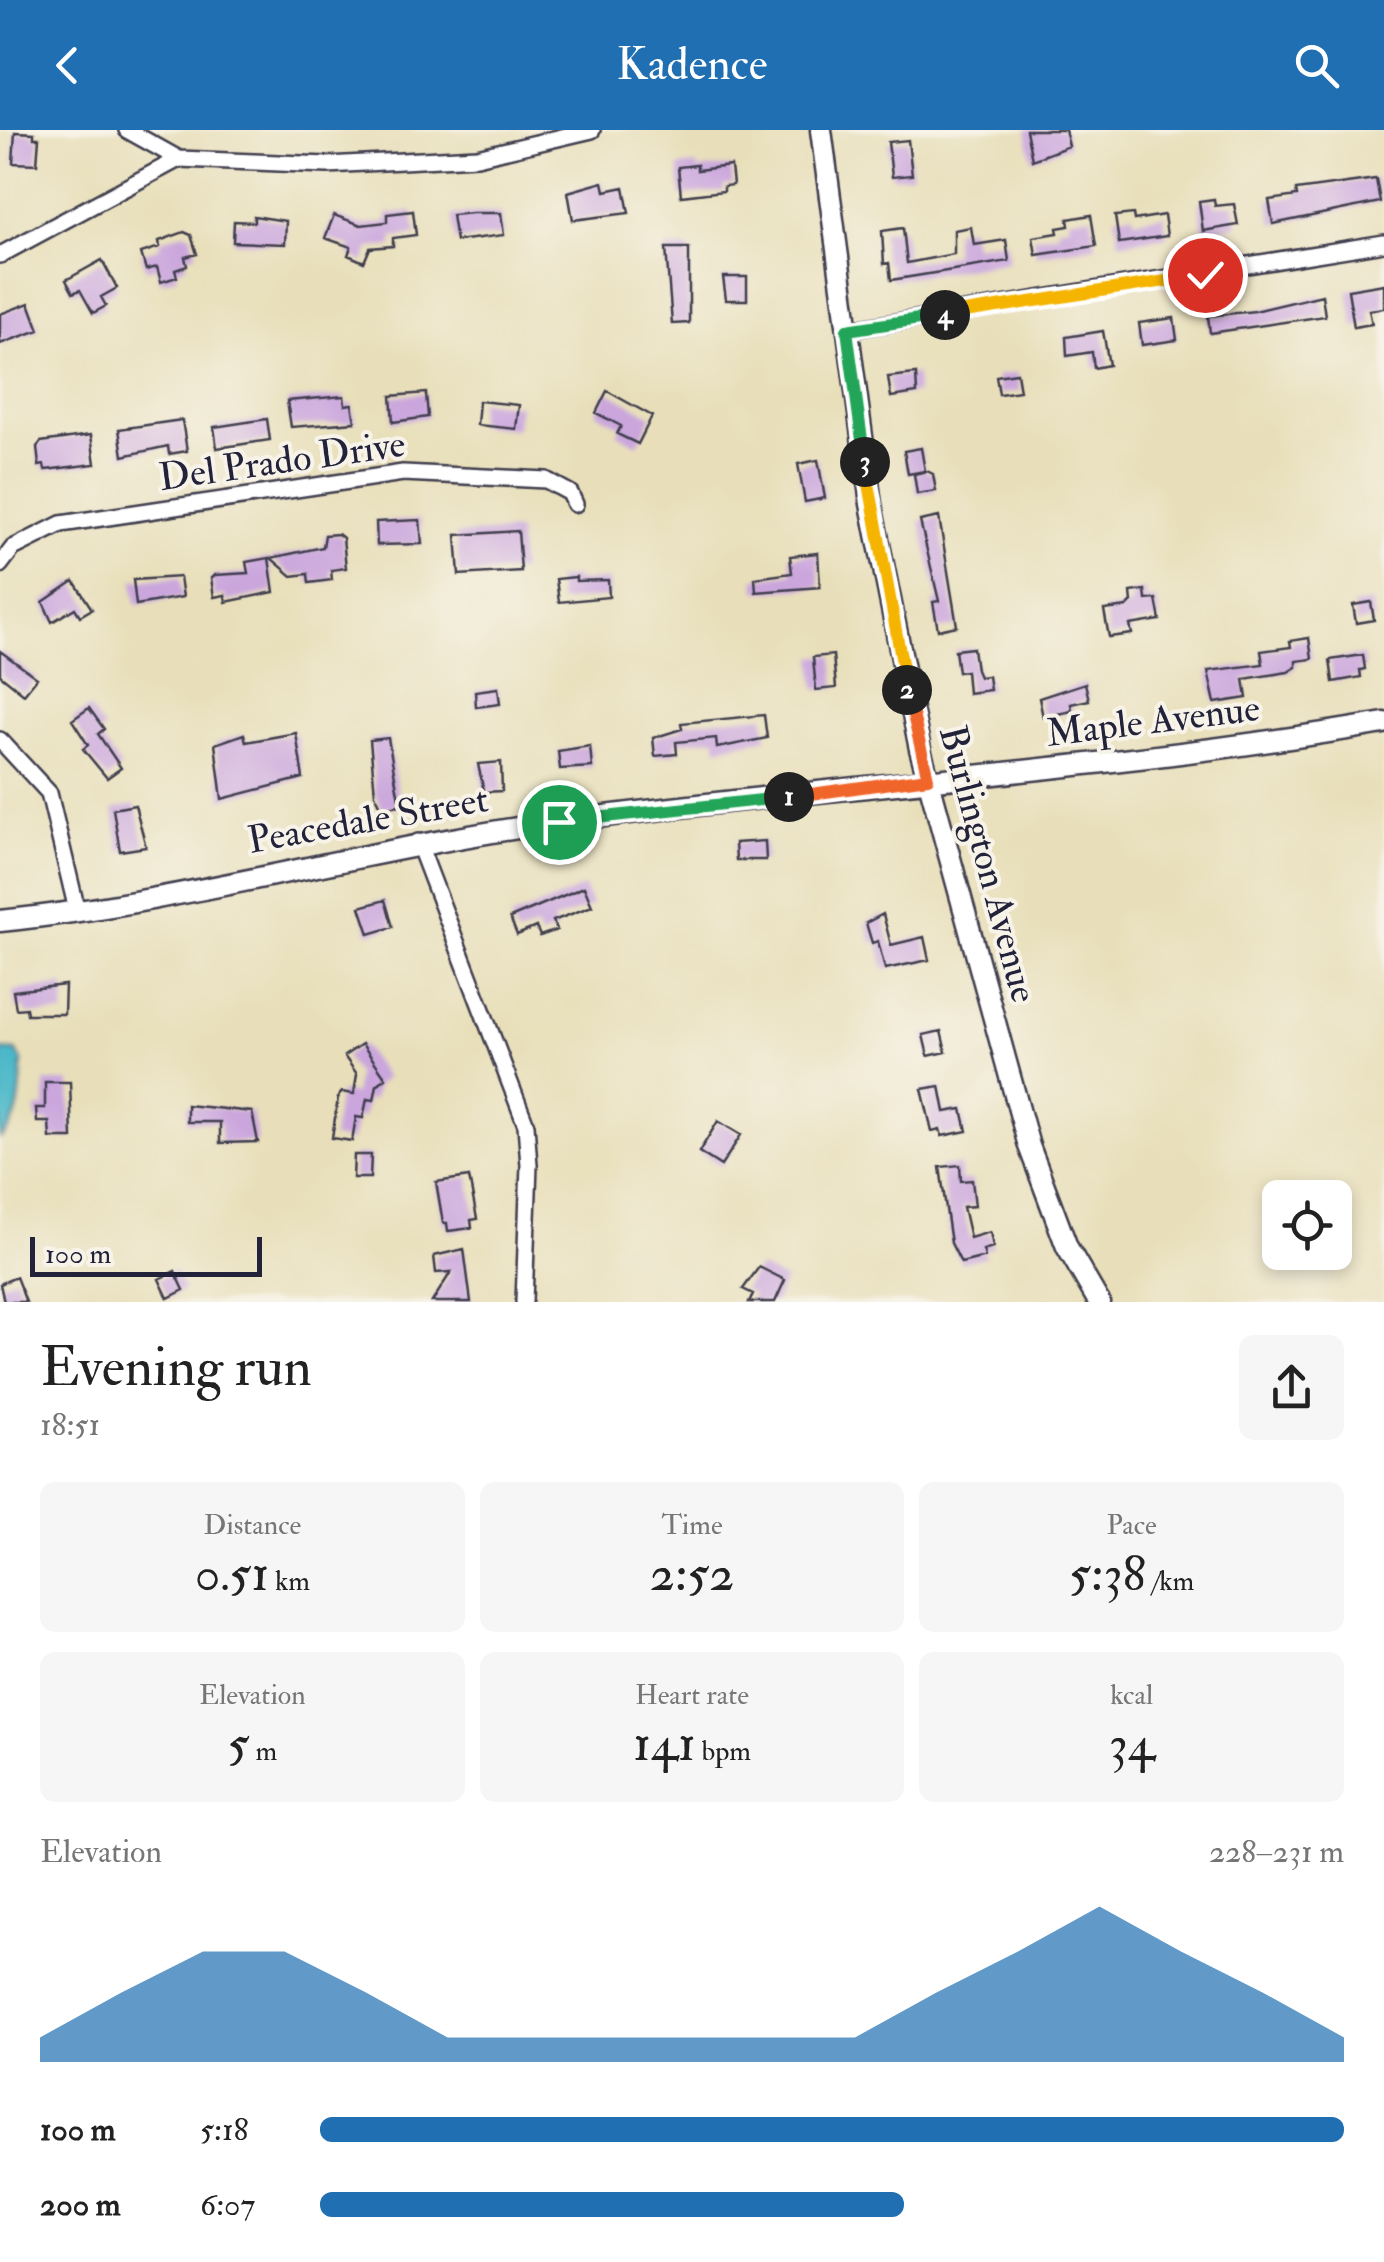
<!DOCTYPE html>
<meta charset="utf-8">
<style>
:root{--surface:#fff;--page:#f6f6f6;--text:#222;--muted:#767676;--accent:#1f6fb2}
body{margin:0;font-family:"IM FELL Double Pica",serif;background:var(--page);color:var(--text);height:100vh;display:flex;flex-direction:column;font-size:38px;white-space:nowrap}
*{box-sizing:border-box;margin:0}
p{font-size:32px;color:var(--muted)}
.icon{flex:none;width:55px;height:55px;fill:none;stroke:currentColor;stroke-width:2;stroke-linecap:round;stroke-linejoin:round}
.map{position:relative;height:1172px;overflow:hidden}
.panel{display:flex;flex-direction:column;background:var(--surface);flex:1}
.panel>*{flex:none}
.buttons{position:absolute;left:1262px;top:1050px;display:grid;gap:20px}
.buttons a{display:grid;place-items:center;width:90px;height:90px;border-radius:15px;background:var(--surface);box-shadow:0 5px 15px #0003;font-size:50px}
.scale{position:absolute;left:30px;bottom:25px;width:232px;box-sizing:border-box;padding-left:10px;border:5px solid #22223b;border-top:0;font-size:28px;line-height:35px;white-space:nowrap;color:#22223b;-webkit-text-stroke:8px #f7f3e8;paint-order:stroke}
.pin{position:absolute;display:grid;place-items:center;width:85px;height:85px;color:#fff;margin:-42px;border:5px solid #fff;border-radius:50%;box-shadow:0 2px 10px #0007}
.km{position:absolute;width:50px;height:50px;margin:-25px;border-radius:50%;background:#222;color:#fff;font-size:28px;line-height:50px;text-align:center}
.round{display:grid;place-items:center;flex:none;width:105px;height:105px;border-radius:15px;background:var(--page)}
.overview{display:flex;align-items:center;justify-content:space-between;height:170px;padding:0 40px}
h1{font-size:55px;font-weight:600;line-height:75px}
.figures{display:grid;grid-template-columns:repeat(3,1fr);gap:15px;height:170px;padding:10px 40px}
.figures div{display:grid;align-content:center;border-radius:15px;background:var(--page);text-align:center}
.figures b{font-size:50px;font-weight:600}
.figures small{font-size:28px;font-weight:400}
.figures p{font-size:28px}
.chart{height:280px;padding:20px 40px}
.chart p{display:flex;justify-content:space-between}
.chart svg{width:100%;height:180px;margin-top:10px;fill:var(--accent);opacity:.7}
ul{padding:0 40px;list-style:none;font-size:32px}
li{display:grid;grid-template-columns:160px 120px 1fr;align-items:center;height:75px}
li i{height:25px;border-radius:12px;background:var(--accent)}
header{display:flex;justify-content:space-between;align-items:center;height:130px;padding:0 40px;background:var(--accent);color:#fff;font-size:45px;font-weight:600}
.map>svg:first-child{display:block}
</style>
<header><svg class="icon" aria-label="back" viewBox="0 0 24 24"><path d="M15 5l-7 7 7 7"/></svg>Kadence<svg class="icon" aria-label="search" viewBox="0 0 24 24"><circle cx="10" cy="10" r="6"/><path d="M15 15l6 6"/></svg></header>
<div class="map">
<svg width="1384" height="1172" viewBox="0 0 1384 1172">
<rect width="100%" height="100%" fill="#f7f3e8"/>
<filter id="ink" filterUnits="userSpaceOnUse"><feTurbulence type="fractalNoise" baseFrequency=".01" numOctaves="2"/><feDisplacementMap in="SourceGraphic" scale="20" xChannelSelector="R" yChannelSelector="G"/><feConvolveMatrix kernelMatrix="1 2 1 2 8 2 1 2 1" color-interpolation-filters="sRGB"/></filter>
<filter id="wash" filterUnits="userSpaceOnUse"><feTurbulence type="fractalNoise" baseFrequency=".0048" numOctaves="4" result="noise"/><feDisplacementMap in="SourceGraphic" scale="40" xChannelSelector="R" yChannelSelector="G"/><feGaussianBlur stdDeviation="2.25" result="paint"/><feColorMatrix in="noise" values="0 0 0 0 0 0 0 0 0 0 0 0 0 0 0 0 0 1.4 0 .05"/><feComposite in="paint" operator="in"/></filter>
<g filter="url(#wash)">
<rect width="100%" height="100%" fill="#e8dfba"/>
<path fill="#4cb8c9" stroke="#376d82" stroke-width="2.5" d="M 0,920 L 16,921 L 22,930 C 21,955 22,993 0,1008 Z"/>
<g id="blocks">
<path fill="#caa6dd" d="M 1026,0 L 1065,0 L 1069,16 L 1032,30 Z
M 15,2 L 34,3 L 34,8 L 39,8 L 37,34 L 13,33 Z
M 908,10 L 912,45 L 892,47 L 888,12 Z
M 697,35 L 697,40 L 731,36 L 733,55 L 724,56 L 724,61 L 681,66 L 678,37 Z
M 1376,49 L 1380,72 L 1273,94 L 1269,70 L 1297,66 L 1296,60 Z
M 603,52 L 605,61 L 624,57 L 629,83 L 573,90 L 568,62 Z
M 1214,69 L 1215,76 L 1234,74 L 1238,95 L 1203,101 L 1199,71 Z
M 413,81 L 416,105 L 393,108 L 393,116 L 370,118 L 364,132 L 348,125 L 351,117 L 325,108 L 334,85 L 361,95 L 387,92 L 387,84 Z
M 473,83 L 501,83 L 504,105 L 456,111 L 452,85 Z
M 1133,84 L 1134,90 L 1164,85 L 1167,106 L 1119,113 L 1115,86 Z
M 1091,85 L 1096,116 L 1036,125 L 1033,107 L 1058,103 L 1057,98 L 1069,96 L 1068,89 Z
M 254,86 L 286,91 L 285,114 L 233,112 L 234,91 L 254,92 Z
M 971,97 L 974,115 L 1006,110 L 1009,131 L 891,150 L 889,133 L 884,134 L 882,101 L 903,98 L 907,133 L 954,124 L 954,100 Z
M 184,102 L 191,105 L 197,124 L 185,127 L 187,136 L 175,140 L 177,147 L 161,152 L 157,137 L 146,140 L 141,123 L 160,117 L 159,111 Z
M 666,118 L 689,118 L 689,193 L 672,194 Z
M 102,130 L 117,158 L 101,167 L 106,176 L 93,183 L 80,160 L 73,163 L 66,150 Z
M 723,147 L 747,147 L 747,170 L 726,170 Z
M 1384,154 L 1384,178 L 1369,180 L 1372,194 L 1354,197 L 1348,160 Z
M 1322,165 L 1325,186 L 1210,203 L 1208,186 L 1255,181 Z
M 29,173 L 39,200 L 0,214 L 0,184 Z
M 1174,188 L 1177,210 L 1142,215 L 1139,193 Z
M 1103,201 L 1109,235 L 1094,238 L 1092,222 L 1067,226 L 1066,207 Z
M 1017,243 L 1020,261 L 999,264 L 996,246 Z
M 916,244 L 917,263 L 891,267 L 888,247 Z
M 607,261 L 652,286 L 638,314 L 617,304 L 621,296 L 596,283 Z
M 426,263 L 428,287 L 393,292 L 391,266 Z
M 344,266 L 345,275 L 352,274 L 355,292 L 291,297 L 287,271 Z
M 479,271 L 519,275 L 516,299 L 477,295 Z
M 267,289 L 270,310 L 217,318 L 214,297 Z
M 182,290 L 187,321 L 169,324 L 168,316 L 123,326 L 119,299 Z
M 91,305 L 95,334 L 45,340 L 44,335 L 39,336 L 37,317 L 41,312 Z
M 921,318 L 925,341 L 908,344 L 904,321 Z
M 818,330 L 825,368 L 805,372 L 798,334 Z
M 927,341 L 933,344 L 936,361 L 917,364 L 914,344 Z
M 939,387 L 957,496 L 938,500 L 933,472 L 939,471 L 920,391 Z
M 420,390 L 422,414 L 377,415 L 376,392 Z
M 518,401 L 521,441 L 459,445 L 456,405 Z
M 338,404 L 343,408 L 346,438 L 331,440 L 332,450 L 309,453 L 308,444 L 292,446 L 271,428 L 323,417 L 325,405 Z
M 818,423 L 820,457 L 756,462 L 755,448 L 792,443 L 790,426 Z
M 269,428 L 274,462 L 226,472 L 225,465 L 214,467 L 211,448 L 215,445 L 248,443 L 246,432 Z
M 180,447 L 183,467 L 136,475 L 133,450 Z
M 576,447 L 576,451 L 608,450 L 609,467 L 559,472 L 556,449 Z
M 74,451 L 92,479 L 80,486 L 75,478 L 52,492 L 43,472 Z
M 1145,460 L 1146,470 L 1156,469 L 1160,490 L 1130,495 L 1132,504 L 1109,507 L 1104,480 L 1127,477 L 1132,472 L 1131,462 Z
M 1371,472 L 1374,490 L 1356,493 L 1353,475 Z
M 1309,508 L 1312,529 L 1296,531 L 1296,537 L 1288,542 L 1244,549 L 1247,568 L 1215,573 L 1208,541 L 1263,534 L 1261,521 L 1291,517 L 1290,511 Z
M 973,518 L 976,540 L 979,547 L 988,546 L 990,560 L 968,563 L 966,541 L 958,542 L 955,520 Z
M 0,521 L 37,548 L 24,564 L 0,545 Z
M 833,525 L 836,558 L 816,560 L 813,527 Z
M 1363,525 L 1365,539 L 1360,540 L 1361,547 L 1333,552 L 1330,530 Z
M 1085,553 L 1089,570 L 1071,574 L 1072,581 L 1043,587 L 1039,568 Z
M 498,558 L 500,574 L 476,577 L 475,561 Z
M 89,578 L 104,599 L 98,604 L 121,638 L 107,648 L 83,619 L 88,615 L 72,590 Z
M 764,585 L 767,608 L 717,618 L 716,608 L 676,612 L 677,624 L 655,626 L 653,608 L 682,599 L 681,593 Z
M 296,603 L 303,648 L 222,669 L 215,614 L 244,604 L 246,612 Z
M 388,608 L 400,675 L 382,678 L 375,664 L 370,610 Z
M 590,616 L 592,637 L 560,639 L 558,621 Z
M 501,632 L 502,661 L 484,662 L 478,634 Z
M 135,675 L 146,717 L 120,721 L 113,679 Z
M 765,711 L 766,730 L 736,730 L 735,713 Z
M 584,757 L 592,776 L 553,791 L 557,800 L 540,806 L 536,797 L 517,805 L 510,788 Z
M 385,770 L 393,797 L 369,804 L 360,777 Z
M 883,784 L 891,815 L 924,807 L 929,830 L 885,839 L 878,811 L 872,813 L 866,793 Z
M 65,855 L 64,884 L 27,884 L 26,878 L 16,879 L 13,861 Z
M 941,901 L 946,922 L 928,926 L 923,905 Z
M 362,914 L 386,948 L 377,955 L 374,970 L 367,969 L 363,988 L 356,987 L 352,1011 L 332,1008 L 338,968 L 341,962 L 354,964 L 357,944 L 344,926 Z
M 45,952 L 70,952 L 72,1008 L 50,1008 L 49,992 L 37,992 L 36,978 L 45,978 Z
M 940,956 L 945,982 L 962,979 L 967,1001 L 942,1006 L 940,999 L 932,1001 L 922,959 Z
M 187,975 L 252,982 L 258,1012 L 220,1013 L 220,992 L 187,992 Z
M 718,991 L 741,1005 L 721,1036 L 699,1022 Z
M 354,1025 L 371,1025 L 370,1048 L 353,1048 Z
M 960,1035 L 961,1051 L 972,1050 L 975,1076 L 963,1077 L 970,1108 L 990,1102 L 993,1117 L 983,1120 L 985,1127 L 961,1133 L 951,1113 L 940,1037 Z
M 469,1047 L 477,1089 L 471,1090 L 472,1098 L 448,1101 L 447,1093 L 443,1093 L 436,1052 Z
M 464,1119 L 471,1172 L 432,1172 L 451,1142 L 436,1143 L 434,1126 Z
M 759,1137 L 785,1150 L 775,1172 L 749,1172 L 753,1164 L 743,1159 Z
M 175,1141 L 184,1160 L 168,1168 L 159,1149 Z
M 16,1147 L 26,1172 L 4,1172 L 0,1154 Z"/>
</g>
</g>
<g filter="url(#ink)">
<use href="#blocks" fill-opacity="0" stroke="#403e4e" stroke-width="2.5"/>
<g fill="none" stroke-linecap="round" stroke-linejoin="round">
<defs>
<path id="street" d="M 127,0 L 179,29
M 0,125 L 179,29 L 327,35 L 477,27 L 592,0
M 847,200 L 1384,113
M 0,435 L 13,418 L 61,394 L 403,343 L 546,350 L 570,363 L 575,374
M 0,610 L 49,663 L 77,780
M 418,712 L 526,995 L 529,1035 L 524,1172"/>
<path id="secondary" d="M 821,0 L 871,374 L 920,619 L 1029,1016 L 1067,1117 L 1099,1172
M 0,791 C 185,772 366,719 551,693 C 828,655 1108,641 1384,593"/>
</defs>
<use href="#street" stroke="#403e4e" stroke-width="20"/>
<use href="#secondary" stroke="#403e4e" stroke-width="25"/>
<use href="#street" stroke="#fff" stroke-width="15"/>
<use href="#secondary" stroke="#fff" stroke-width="20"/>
</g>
</g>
<g fill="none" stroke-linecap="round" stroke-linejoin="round" filter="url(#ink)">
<defs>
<path id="split-1" d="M 559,692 L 789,667"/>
<path id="split-2" d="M 789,667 L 928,648 L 907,560"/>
<path id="split-3" d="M 865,332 L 907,560"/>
<path id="split-4" d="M 865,332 L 847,200 L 945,185"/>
<path id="split-5" d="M 945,185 L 1205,145"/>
</defs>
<use href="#split-1" stroke="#fff" stroke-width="20"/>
<use href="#split-2" stroke="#fff" stroke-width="20"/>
<use href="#split-3" stroke="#fff" stroke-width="20"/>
<use href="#split-4" stroke="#fff" stroke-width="20"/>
<use href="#split-5" stroke="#fff" stroke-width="20"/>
<use href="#split-1" stroke="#22a559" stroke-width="12"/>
<use href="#split-2" stroke="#f0652b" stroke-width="12"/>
<use href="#split-3" stroke="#f5b400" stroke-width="12"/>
<use href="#split-4" stroke="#22a559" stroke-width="12"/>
<use href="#split-5" stroke="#f5b400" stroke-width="12"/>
</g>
<g text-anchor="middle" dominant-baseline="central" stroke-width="8" stroke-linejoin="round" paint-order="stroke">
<g font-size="38" fill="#22223b" stroke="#f7f3e8">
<text transform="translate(282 331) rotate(-8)">Del Prado Drive</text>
<text transform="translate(1153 591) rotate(-7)">Maple Avenue</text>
<text transform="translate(368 690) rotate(-10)">Peacedale Street</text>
<text transform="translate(988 734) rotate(75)">Burlington Avenue</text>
</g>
</g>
</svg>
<div class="buttons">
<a><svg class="icon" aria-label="locate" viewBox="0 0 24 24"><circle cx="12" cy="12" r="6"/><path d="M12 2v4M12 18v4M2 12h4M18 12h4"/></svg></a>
</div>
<div class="scale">100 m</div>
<div class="pin" style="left:559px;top:692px;background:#1e9e55"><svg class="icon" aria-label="arrive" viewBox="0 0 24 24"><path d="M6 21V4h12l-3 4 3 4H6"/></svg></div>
<div class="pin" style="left:1205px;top:145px;background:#d93025"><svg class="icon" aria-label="check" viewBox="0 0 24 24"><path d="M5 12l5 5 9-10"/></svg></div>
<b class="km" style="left:789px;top:667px">1</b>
<b class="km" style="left:907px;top:560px">2</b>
<b class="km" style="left:865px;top:332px">3</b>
<b class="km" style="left:945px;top:185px">4</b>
</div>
<section class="panel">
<div class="overview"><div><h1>Evening run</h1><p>18:51</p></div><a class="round"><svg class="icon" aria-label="share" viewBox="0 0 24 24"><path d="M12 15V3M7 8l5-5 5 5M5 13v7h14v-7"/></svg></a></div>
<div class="figures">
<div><p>Distance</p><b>0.51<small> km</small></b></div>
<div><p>Time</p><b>2:52</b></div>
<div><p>Pace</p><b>5:38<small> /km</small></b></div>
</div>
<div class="figures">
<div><p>Elevation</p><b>5<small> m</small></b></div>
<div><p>Heart rate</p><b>141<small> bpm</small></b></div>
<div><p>kcal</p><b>34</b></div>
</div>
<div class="chart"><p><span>Elevation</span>228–231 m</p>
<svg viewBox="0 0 160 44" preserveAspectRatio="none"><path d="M0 44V38L10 27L20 17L30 17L40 27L50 38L60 38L70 38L80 38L90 38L100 38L110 27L120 17L130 6L140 17L150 27L160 38V44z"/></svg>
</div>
<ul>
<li><b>100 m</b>5:18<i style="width:100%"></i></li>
<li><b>200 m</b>6:07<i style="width:57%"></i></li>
</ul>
</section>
